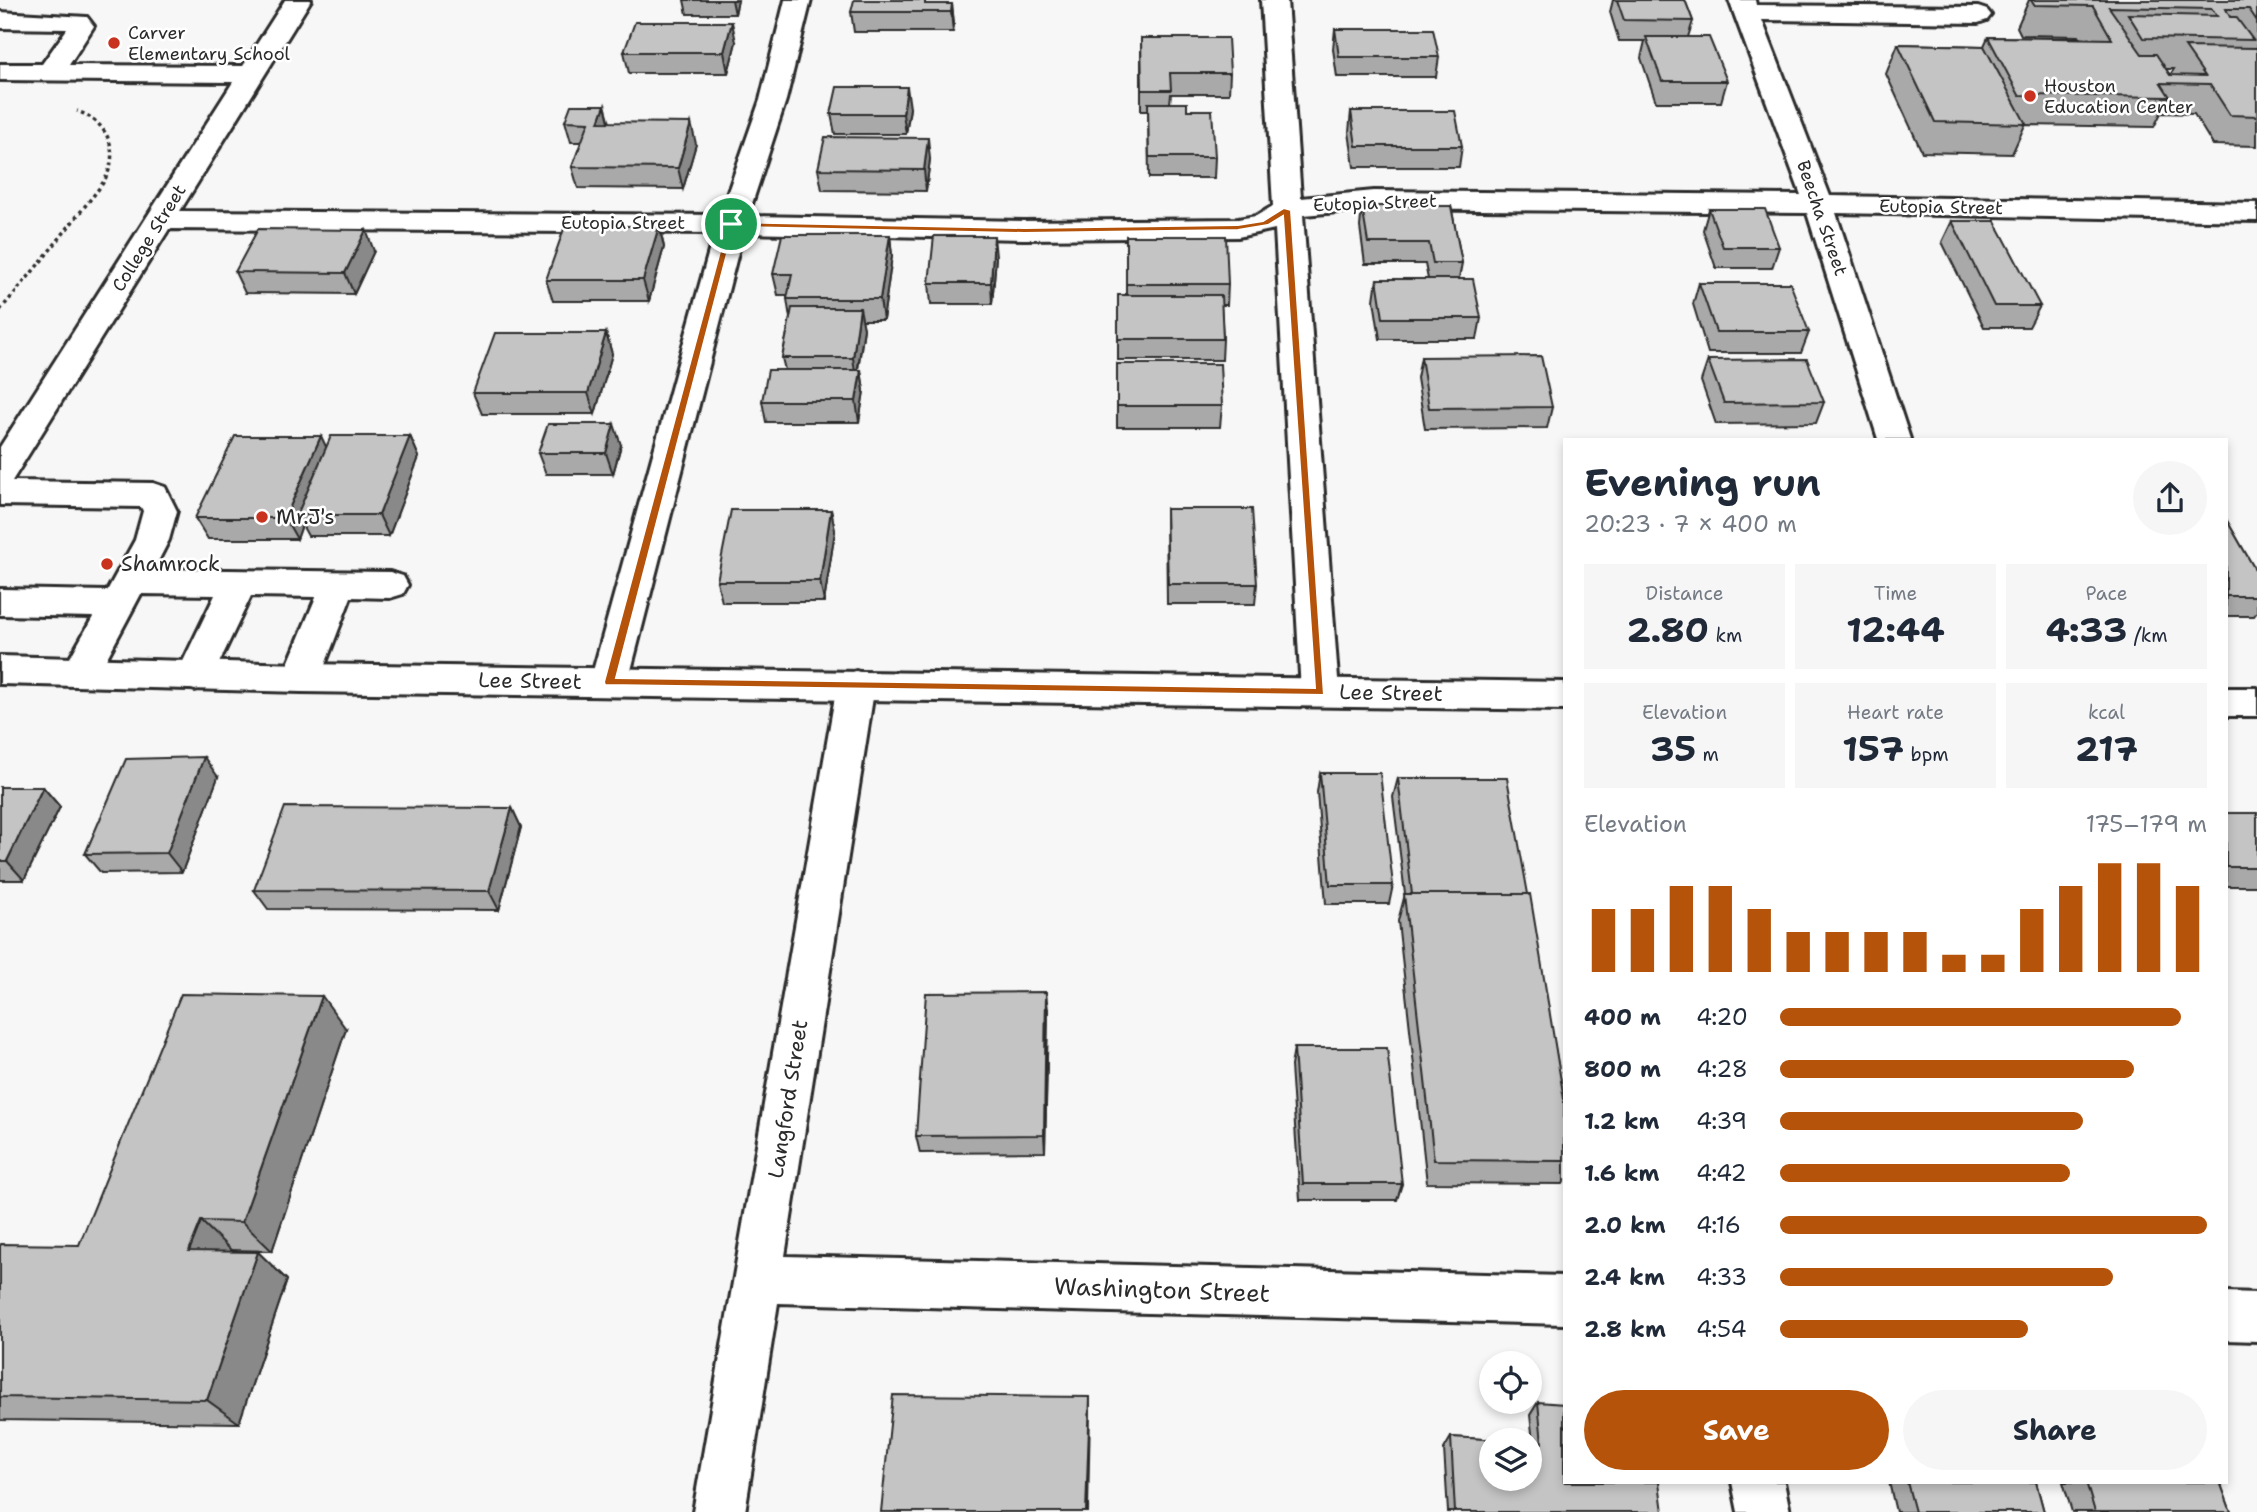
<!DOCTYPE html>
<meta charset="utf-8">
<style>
:root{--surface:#fff;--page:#f6f6f7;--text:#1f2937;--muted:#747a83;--accent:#b45309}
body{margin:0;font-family:"Shantell Sans",sans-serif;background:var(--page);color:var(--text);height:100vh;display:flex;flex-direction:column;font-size:26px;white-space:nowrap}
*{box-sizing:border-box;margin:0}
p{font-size:23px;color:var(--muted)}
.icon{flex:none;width:38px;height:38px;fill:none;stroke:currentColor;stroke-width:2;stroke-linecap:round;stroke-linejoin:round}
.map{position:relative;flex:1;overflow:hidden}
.sheet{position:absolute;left:1563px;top:438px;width:665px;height:1046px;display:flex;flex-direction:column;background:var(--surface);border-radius:0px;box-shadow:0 4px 10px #0003}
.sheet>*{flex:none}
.fabs{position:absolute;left:1479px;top:1351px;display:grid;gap:14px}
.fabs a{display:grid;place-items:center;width:63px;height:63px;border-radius:50%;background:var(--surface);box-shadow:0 4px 10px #0003;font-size:35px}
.pin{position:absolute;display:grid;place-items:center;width:60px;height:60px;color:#fff;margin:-30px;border:4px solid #fff;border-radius:50%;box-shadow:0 2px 7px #0007}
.round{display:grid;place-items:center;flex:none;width:74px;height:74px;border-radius:37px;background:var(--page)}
.summary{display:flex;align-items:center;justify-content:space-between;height:119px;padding:0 21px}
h1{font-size:38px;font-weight:700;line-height:52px}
.stats{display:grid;grid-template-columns:repeat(3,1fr);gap:10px;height:119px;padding:7px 21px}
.stats div{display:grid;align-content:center;border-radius:0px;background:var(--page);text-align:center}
.stats b{font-size:35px;font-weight:700}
.stats small{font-size:19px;font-weight:400}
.stats p{font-size:19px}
.chart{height:196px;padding:14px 21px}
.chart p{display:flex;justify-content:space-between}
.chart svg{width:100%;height:126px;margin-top:7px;stroke:var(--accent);stroke-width:6}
.cta{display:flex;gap:14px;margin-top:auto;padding:14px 21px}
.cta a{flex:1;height:80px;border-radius:42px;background:var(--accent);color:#fff;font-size:28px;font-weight:700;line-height:80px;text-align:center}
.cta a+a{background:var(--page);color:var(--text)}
ul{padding:0 21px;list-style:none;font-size:23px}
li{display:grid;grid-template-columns:112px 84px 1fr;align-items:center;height:52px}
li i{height:18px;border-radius:9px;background:var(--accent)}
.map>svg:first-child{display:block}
</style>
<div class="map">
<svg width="2257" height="1512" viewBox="0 0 2257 1512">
<rect width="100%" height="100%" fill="#f7f7f7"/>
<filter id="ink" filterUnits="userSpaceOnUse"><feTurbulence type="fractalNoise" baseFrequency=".0143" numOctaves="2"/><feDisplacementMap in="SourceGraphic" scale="14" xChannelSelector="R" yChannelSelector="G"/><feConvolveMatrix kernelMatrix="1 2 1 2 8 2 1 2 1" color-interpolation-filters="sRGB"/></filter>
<g filter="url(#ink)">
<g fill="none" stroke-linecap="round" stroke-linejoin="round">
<defs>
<path id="minor" d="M 285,0 L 311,0 L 180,211 L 720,215 L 760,100 L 785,0 L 811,0 L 786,100 L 748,216 L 1024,221 L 1238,219 L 1256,216 L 1273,206 L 1261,0 L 1287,0 L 1301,198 L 1374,191 L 1801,195 L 1729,0 L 1755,0 L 1756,5 L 1978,7 L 1987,10 L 1991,15 L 1987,20 L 1978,23 L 1762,20 L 1830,196 L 2257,203 L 2257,221 L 1836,213 L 1910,439 L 1878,439 L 1807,213 L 1374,209 L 1303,215 L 1339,692 L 1333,702 L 1320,706 L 1307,702 L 1301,692 L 1275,229 L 1238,237 L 1024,239 L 743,233 L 628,682 L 622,692 L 609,696 L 596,692 L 590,682 L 714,233 L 169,229 L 12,481 L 153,483 L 165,487 L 177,511 L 169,540 L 154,569 L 390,572 L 403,576 L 408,585 L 403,594 L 390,598 L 351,597 L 320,678 L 314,688 L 301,692 L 288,688 L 282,678 L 316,597 L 251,596 L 208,686 L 195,690 L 182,686 L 176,676 L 215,595 L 141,594 L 94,682 L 81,686 L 68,682 L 62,672 L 93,617 L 0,615 L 0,589 L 107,591 L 135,540 L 143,511 L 141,507 L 0,505 L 0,447 L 233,82 L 0,80 L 0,64 L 42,64 L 67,29 L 0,28 L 0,12 L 87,17 L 94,26 L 69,65 L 243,66 Z
M 856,671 L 869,675 L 875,685 L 785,1256 L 1564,1276 L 1564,1324 L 778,1303 L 745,1512 L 693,1512 L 837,685 L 843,675 Z
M 2226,1292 L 2257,1293 L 2257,1341 L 2226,1340 Z
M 1732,1482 L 1784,1482 L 1790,1512 L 1738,1512 Z"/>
<path id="major" d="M 0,656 L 301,664 L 1564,682 L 1564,710 L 301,692 L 0,684 Z
M 2226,688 L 2257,688 L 2257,716 L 2226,716 Z"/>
</defs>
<use href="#minor" stroke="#2b2b2b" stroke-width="6"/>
<use href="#major" stroke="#2b2b2b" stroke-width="6"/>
<path stroke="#2b2b2b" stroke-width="3.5" stroke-dasharray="3.5 3.5" stroke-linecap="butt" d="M 0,310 C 29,277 55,244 82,210 C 90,199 102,187 107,175 C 120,147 104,120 77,111"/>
<use href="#minor" fill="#fff" fill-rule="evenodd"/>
<use href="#major" fill="#fff" fill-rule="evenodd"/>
</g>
<path fill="#a9a9a9" stroke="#2b2b2b" stroke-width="2" fill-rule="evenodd" d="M 684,0 L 738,0 L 735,14 L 687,14 Z
M 1613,0 L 1685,0 L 1693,21 L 1688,37 L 1727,81 L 1721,102 L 1656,102 L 1641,58 L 1645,41 L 1619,41 L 1610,12 Z
M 2029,0 L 2257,0 L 2257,146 L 2213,145 L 2194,114 L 2161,113 L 2154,127 L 2025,125 L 2012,154 L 1922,152 L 1886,74 L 1898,44 L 1984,46 L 1988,37 L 2080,38 L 2079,36 L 2021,35 L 2017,27 ZM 2165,69 L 2174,69 L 2170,75 Z
M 929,4 L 952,4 L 954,24 L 953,32 L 854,32 L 851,12 Z
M 1335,29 L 1439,57 L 1436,77 L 1337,77 L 1333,49 Z
M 1141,38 L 1230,73 L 1229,94 L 1171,94 L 1170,103 L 1187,110 L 1215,157 L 1214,178 L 1149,178 L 1148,111 L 1141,111 Z
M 736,42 L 728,73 L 629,73 L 624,52 Z
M 605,105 L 610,123 L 696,144 L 683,189 L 578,188 L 572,167 L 581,142 L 571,142 L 565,121 Z
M 910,108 L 906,134 L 835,134 L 831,114 Z
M 1351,111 L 1462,146 L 1459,167 L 1354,167 L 1349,132 Z
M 930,159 L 926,191 L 822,190 L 818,169 Z
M 1362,206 L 1451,206 L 1462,263 L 1459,279 L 1481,318 L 1477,339 L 1380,339 L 1374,300 L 1377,279 L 1428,279 L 1425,264 L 1365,264 L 1360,227 Z
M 1709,209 L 1779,247 L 1772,268 L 1716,268 L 1703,230 Z
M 1952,221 L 2040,306 L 2029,327 L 1984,327 L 1942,242 Z
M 659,226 L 664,247 L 649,301 L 553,301 L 546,280 Z
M 890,235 L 892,256 L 883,320 L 862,320 L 864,329 L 858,370 L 861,370 L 864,391 L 859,422 L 766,422 L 762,401 L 785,370 L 782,358 L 790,318 L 787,299 L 787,295 L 778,295 L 773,274 Z
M 1126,236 L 1228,284 L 1227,305 L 1221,305 L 1223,339 L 1222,360 L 1118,360 L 1118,295 L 1126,295 Z
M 374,251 L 354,294 L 245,293 L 235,272 Z
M 996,257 L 992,304 L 931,304 L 929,283 Z
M 1699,283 L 1809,332 L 1801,353 L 1708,353 L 1693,304 Z
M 606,333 L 612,354 L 595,414 L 482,414 L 473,393 Z
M 1421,357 L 1552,407 L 1547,428 L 1425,429 L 1417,378 Z
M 1708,360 L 1824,402 L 1816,423 L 1716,424 L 1701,381 Z
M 1117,364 L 1222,406 L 1220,427 L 1117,427 Z
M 410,436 L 419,457 L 389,536 L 308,536 L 302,525 L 297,539 L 208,539 L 195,518 L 326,447 Z
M 621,445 L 613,474 L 546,474 L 538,453 Z
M 1166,509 L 1257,584 L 1255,604 L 1167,604 Z
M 831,510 L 835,531 L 824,602 L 722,602 L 717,581 Z
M 2226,519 L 2257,573 L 2257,612 L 2254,616 L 2226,616 Z
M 1320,773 L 1393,885 L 1389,904 L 1326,904 L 1317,792 Z
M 218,777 L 182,872 L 101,873 L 85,854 Z
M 1398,778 L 1528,894 L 1564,1099 L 1564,1182 L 1563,1184 L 1427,1183 L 1398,921 L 1405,894 L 1393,797 Z
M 0,787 L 43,787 L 60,807 L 24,880 L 0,880 Z
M 512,808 L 521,827 L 499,910 L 268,909 L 254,890 Z
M 2226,813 L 2257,813 L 2257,886 L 2226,886 Z
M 1048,1010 L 1045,1152 L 920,1153 L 916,1136 Z
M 346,1029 L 272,1251 L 231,1250 L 231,1252 L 258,1252 L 287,1280 L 239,1423 L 0,1420 L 0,1246 L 79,1245 Z
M 1294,1048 L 1402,1184 L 1397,1200 L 1300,1200 L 1291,1066 Z
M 1538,1402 L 1663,1512 L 1448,1512 L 1444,1449 L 1451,1437 L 1533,1442 L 1530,1415 Z
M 1889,1482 L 2036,1482 L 2044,1512 L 1896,1512 Z
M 2063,1482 L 2220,1482 L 2231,1512 L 2072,1512 Z"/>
<path fill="#898989" stroke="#2b2b2b" stroke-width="2" d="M 732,0 L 738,0 L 735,14 Z
M 952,4 L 954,24 L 953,32 L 951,12 Z
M 732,22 L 736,42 L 728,73 L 724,52 Z
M 907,87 L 910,108 L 906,134 L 903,114 Z
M 605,105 L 610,126 L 599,122 Z
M 691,123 L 696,144 L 683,189 L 678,168 Z
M 928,138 L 930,159 L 926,191 L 924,170 Z
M 659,226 L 664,247 L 649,301 L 643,280 Z
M 366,230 L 374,251 L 354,294 L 345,273 Z
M 890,235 L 892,256 L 883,320 L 880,299 Z
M 994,236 L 996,257 L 992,304 L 991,283 Z
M 860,308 L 864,329 L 856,379 L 853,358 Z
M 606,333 L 612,354 L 595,414 L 588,393 Z
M 861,370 L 864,391 L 859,422 L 856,401 Z
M 614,424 L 621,445 L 613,474 L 606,453 Z
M 321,436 L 331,457 L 297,515 L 302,525 L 297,539 L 285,518 Z
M 410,436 L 419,457 L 389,536 L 379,515 Z
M 831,510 L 835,531 L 824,602 L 820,581 Z
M 204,757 L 218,777 L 182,872 L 167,853 Z
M 43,787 L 60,807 L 24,880 L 7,861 Z
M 512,808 L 521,827 L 499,910 L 489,891 Z
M 1046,992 L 1048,1010 L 1045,1152 L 1044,1135 Z
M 322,996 L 346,1029 L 272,1251 L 242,1222 Z
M 201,1221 L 231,1250 L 221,1279 L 189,1251 Z
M 258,1252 L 287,1280 L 239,1423 L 207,1400 Z
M 1090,1397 L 1090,1411 L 1088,1512 L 1086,1512 Z"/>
<path fill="#c4c4c4" stroke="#2b2b2b" stroke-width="2" d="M 854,0 L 925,0 L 925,4 L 952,4 L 951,12 L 851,12 Z
M 1617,0 L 1685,0 L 1693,21 L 1624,20 Z
M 2031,0 L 2257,0 L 2257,21 L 2249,9 L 2226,9 L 2230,17 L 2236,17 L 2253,40 L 2143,38 L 2128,14 L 2217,16 L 2212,9 L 2109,7 L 2142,54 L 2156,54 L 2170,75 L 2205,76 L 2185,47 L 2257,48 L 2257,116 L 2230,115 L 2210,84 L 2161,83 L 2170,97 L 2019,95 L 1988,37 L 2112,39 L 2093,6 L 2034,5 Z
M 635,22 L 732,22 L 724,52 L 624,52 Z
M 1335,29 L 1433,29 L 1439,57 L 1339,57 Z
M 1646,37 L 1709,37 L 1727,81 L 1662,81 Z
M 1141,38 L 1228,38 L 1230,73 L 1170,73 L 1171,90 L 1142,90 Z
M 1898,44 L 1984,46 L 2026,124 L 1935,122 Z
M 837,87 L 907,87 L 903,114 L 831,114 Z
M 1148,103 L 1187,103 L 1187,110 L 1212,110 L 1215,157 L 1149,157 Z
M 571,105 L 605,105 L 599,122 L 691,123 L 678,168 L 572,167 L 589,122 L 565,121 Z
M 1351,111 L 1455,111 L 1462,146 L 1356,146 Z
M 825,137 L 928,138 L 924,170 L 818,169 Z
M 1362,206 L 1451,206 L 1462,263 L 1433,263 L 1429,243 L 1368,243 Z
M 1709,209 L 1765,209 L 1779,247 L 1723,247 Z
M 1952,221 L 1995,221 L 2040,306 L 1994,306 Z
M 565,226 L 659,226 L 643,280 L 546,280 Z
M 258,229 L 366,230 L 345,273 L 235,272 Z
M 782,235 L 890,235 L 880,299 L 787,299 L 792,274 L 773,274 Z
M 934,236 L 994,236 L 991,283 L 929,283 Z
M 1126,236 L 1226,236 L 1228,284 L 1126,284 Z
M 1377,279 L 1473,279 L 1481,318 L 1383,318 Z
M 1699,283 L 1790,283 L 1809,332 L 1716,332 Z
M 1118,295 L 1221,295 L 1223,339 L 1118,339 Z
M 792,308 L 860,308 L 853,358 L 782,358 Z
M 495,333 L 606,333 L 588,393 L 473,393 Z
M 1541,356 L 1552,407 L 1429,408 L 1421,357 Z
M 1807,359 L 1824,402 L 1724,403 L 1708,360 Z
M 1117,364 L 1220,364 L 1222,406 L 1117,406 Z
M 768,370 L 861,370 L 856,401 L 762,401 Z
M 548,424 L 614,424 L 606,453 L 538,453 Z
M 235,436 L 321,436 L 285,518 L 195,518 Z
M 331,436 L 410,436 L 379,515 L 297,515 Z
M 1166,509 L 1252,509 L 1257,584 L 1168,584 Z
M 731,510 L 831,510 L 820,581 L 717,581 Z
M 2226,519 L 2257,573 L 2257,596 L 2226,596 Z
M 204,757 L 167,853 L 85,854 L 126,759 Z
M 1320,773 L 1380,773 L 1393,885 L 1330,885 Z
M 1398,778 L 1507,778 L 1528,894 L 1412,894 Z
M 0,787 L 43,787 L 7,861 L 0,861 Z
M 285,807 L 512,808 L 489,891 L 254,890 Z
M 2226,813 L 2257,813 L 2257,867 L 2226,867 Z
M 1404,894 L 1530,894 L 1564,1099 L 1564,1161 L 1434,1160 Z
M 1046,992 L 1044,1135 L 916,1136 L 926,993 Z
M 181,994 L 322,996 L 242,1222 L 201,1221 L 189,1251 L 258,1252 L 207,1400 L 0,1397 L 0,1246 L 1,1244 L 79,1245 Z
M 1294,1048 L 1387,1048 L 1402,1184 L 1303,1184 Z
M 893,1395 L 1090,1397 L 1086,1512 L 881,1512 Z
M 1538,1402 L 1564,1404 L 1564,1482 L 1659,1482 L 1663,1512 L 1455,1512 L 1451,1437 L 1501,1440 L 1491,1440 L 1491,1479 L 1530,1479 L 1530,1442 L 1542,1443 Z
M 1907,1482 L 2036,1482 L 2044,1512 L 1915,1512 Z
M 2086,1482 L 2220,1482 L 2231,1512 L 2095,1512 Z"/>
</g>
<path fill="#b45309" stroke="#fff" stroke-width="2" fill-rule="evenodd" d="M 1284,208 L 1291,210 L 1324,695 L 605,685 L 604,682 L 728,222 L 1024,228 L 1238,225 L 1263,221 ZM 1283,216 L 1315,688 L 616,678 L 734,227 L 1024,233 L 1238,230 L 1268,225 Z"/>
<g fill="#c8321e" stroke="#fff" stroke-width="2.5">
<circle cx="114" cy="43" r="7"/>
<circle cx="2030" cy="96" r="7"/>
<circle cx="262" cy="517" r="7"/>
<circle cx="107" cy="564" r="7"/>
</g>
<g text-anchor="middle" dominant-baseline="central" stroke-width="5" stroke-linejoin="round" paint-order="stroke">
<g font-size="18" fill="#2b2b2b" stroke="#fff" text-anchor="start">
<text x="128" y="33">Carver<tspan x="128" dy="21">Elementary School</tspan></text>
<text x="2044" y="86">Houston<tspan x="2044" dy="21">Education Center</tspan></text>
</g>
<g font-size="18" fill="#2b2b2b" stroke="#fff">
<text transform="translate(1375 203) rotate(-2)">Eutopia Street</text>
<text transform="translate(1941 207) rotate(1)">Eutopia Street</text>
<text transform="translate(1822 218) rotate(71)">Beecha Street</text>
<text x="623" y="223">Eutopia Street</text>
<text transform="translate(149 238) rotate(-58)">College Street</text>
</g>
<g font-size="21" fill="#2b2b2b" stroke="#fff" text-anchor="start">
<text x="276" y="517">Mr.J's</text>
<text x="121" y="564">Shamrock</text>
</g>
<g font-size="21" fill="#2b2b2b" stroke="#fff">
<text transform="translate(530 681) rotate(1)">Lee Street</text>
<text transform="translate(1391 693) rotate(1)">Lee Street</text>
<text transform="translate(788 1099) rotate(-81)">Langford Street</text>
</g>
<g font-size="24" fill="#2b2b2b" stroke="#fff">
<text transform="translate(1162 1290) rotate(2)">Washington Street</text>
</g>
</g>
</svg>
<div class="fabs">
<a><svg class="icon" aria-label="locate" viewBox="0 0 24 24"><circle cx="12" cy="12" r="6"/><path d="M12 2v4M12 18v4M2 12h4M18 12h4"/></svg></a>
<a><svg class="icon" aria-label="layers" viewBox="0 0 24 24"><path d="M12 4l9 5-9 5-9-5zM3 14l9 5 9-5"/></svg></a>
</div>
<div class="pin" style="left:731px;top:224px;background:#1e9e55"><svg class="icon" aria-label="arrive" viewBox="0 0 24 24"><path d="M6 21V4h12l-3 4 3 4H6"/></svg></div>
<section class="sheet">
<div class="summary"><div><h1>Evening run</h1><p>20:23 · 7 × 400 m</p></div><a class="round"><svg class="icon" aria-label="share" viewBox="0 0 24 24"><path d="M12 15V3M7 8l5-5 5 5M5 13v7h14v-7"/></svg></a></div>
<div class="stats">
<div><p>Distance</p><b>2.80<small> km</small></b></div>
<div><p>Time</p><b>12:44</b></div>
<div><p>Pace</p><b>4:33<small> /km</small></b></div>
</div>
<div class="stats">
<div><p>Elevation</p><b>35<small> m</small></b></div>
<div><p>Heart rate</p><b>157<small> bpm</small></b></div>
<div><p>kcal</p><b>217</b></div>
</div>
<div class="chart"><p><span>Elevation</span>175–179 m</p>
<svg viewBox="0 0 160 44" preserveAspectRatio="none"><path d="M5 44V22M15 44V22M25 44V14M35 44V14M45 44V22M55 44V30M65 44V30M75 44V30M85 44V30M95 44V38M105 44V38M115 44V22M125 44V14M135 44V6M145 44V6M155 44V14"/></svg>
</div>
<ul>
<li><b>400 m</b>4:20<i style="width:94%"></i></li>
<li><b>800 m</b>4:28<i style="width:83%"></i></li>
<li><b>1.2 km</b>4:39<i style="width:71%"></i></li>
<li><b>1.6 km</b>4:42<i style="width:68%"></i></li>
<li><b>2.0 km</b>4:16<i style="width:100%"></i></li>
<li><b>2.4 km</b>4:33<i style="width:78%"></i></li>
<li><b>2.8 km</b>4:54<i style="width:58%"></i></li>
</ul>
<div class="cta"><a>Save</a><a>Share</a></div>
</section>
</div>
